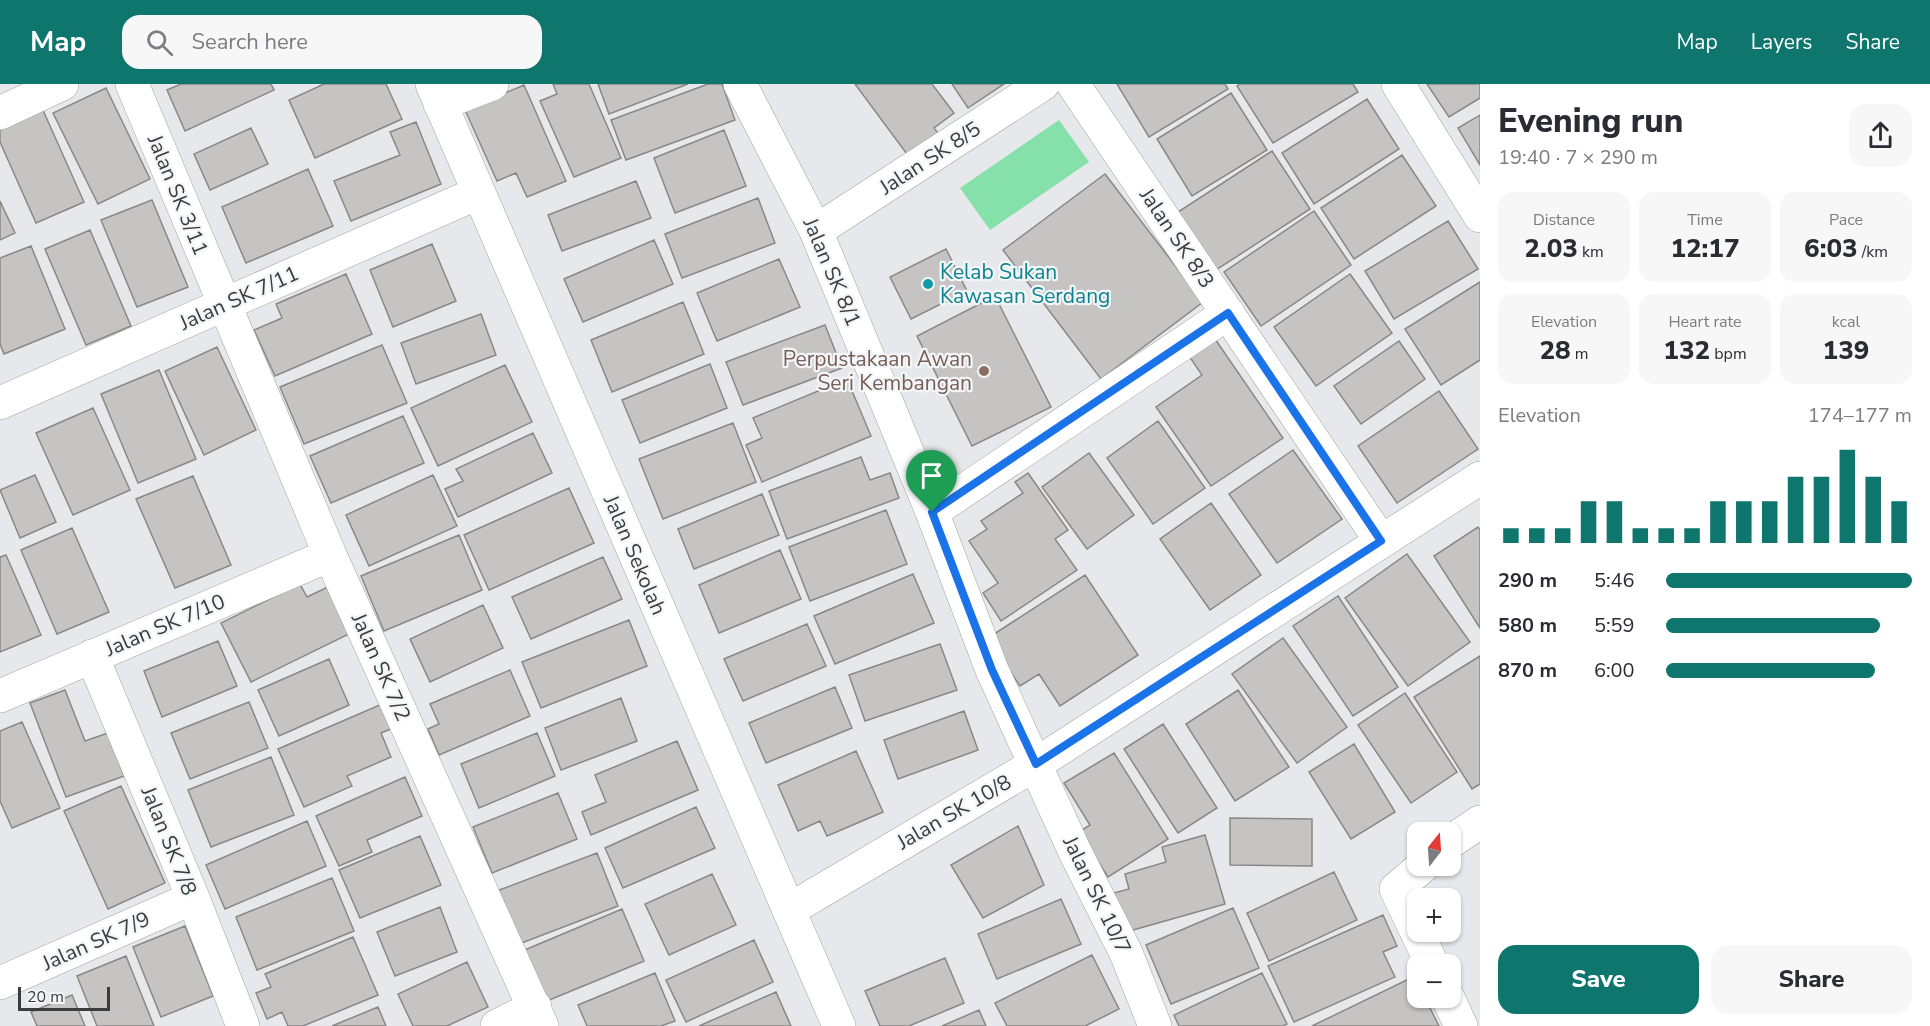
<!DOCTYPE html>
<meta charset="utf-8">
<style>
:root{--surface:#fff;--page:#f7f7f7;--text:#2b2b33;--muted:#7c7c81;--accent:#0f766e}
body{margin:0;font-family:"Nunito Sans",sans-serif;background:var(--page);color:var(--text);height:100vh;display:flex;flex-direction:column;font-size:22px;white-space:nowrap}
*{box-sizing:border-box;margin:0}
p{font-size:20px;color:var(--muted)}
.icon{flex:none;width:33px;height:33px;fill:none;stroke:currentColor;stroke-width:2;stroke-linecap:round;stroke-linejoin:round}
.map{position:relative;flex:1;overflow:hidden}
.details{display:flex;flex-direction:column;background:var(--surface);width:450px}
.details>*{flex:none}
.needle{width:39px;rotate:17deg}
.buttons{position:absolute;left:1407px;top:738px;display:grid;gap:12px}
.buttons a{display:grid;place-items:center;width:54px;height:54px;border-radius:12px;background:var(--surface);box-shadow:0 2px 4px #0004;font-size:30px}
.scale{position:absolute;left:18px;bottom:15px;width:92px;box-sizing:border-box;padding-left:6px;border:3px solid #3b3c3d;border-top:0;font-size:16px;line-height:21px;white-space:nowrap;color:#3b3c3d;-webkit-text-stroke:4px #f3f6f8;paint-order:stroke}
.pin{position:absolute;display:grid;place-items:center;width:51px;height:51px;color:#fff;margin:-62px -26px;border-radius:50% 50% 50% 0;rotate:-45deg;box-shadow:0 0 6px #0007}
.pin .icon{rotate:45deg}
.round{display:grid;place-items:center;flex:none;width:63px;height:63px;border-radius:18px;background:var(--page)}
.summary{display:flex;align-items:center;justify-content:space-between;height:102px;padding:0 18px}
h1{font-size:33px;font-weight:800;line-height:45px}
.stats{display:grid;grid-template-columns:repeat(3,1fr);gap:9px;height:102px;padding:6px 18px}
.stats div{display:grid;align-content:center;border-radius:15px;background:var(--page);text-align:center}
.stats b{font-size:26px;font-weight:800}
.stats small{font-size:16px;font-weight:400}
.stats p{font-size:16px}
.chart{height:168px;padding:12px 18px}
.chart p{display:flex;justify-content:space-between}
.chart svg{width:100%;height:108px;margin-top:6px;stroke:var(--accent);stroke-width:6}
.primary-button{display:flex;gap:12px;margin-top:auto;padding:12px 18px}
.primary-button a{flex:1;height:69px;border-radius:18px;background:var(--accent);color:#fff;font-size:24px;font-weight:800;line-height:69px;text-align:center}
.primary-button a+a{background:var(--page);color:var(--text)}
ul{padding:0 18px;list-style:none;font-size:20px}
li{display:grid;grid-template-columns:96px 72px 1fr;align-items:center;height:45px}
li i{height:15px;border-radius:8px;background:var(--accent)}
header{display:flex;align-items:center;gap:36px;box-sizing:border-box;height:84px;padding:0 30px;background:var(--accent);color:#fff}
header strong{font-size:28px}
nav{display:flex;gap:33px;margin-inline-start:auto;font-size:21px}
.search{width:420px;height:54px;background:var(--page);display:flex;align-items:center;gap:15px;box-sizing:border-box;padding:0 21px;border-radius:18px;color:var(--muted);font-size:22px}
main{display:flex;flex:1;min-height:0}
.map>svg:first-child{display:block}
</style>
<header>
<strong>Map</strong>
<div class="search"><svg class="icon" aria-label="search" viewBox="0 0 24 24"><circle cx="10" cy="10" r="6"/><path d="M15 15l6 6"/></svg>Search here</div>
<nav><a>Map</a><a>Layers</a><a>Share</a></nav>
</header>
<main>
<div class="map">
<svg width="1480" height="942" viewBox="0 0 1480 942">
<rect width="100%" height="100%" fill="#e6e8eb"/>
<path fill="#86e0aa" d="M 1059,36 L 1089,78 L 990,146 L 960,104 Z"/>
<path fill="#c6c4c2" stroke="#8a8886" stroke-width="1.5" d="M 181,0 L 271,0 L 274,6 L 185,47 L 167,6 Z
M 324,0 L 386,0 L 402,35 L 315,74 L 289,16 Z
M 553,0 L 589,0 L 621,74 L 574,93 L 540,17 L 557,10 Z
M 598,0 L 688,0 L 609,30 Z
M 708,0 L 722,0 L 735,36 L 626,76 L 611,36 Z
M 855,0 L 932,0 L 954,29 L 934,44 L 945,58 L 915,81 Z
M 952,0 L 1004,0 L 968,24 Z
M 1117,0 L 1225,0 L 1228,5 L 1149,53 Z
M 1240,0 L 1353,0 L 1358,8 L 1273,59 L 1237,2 Z
M 1427,0 L 1480,0 L 1480,14 L 1449,33 Z
M 524,1 L 566,97 L 527,113 L 516,89 L 497,97 L 465,26 Z
M 106,4 L 150,95 L 98,120 L 53,29 Z
M 1231,9 L 1267,66 L 1192,112 L 1157,55 Z
M 1367,15 L 1399,65 L 1314,120 L 1282,69 Z
M 42,24 L 84,118 L 36,139 L 0,58 L 0,42 Z
M 1480,31 L 1480,81 L 1458,44 Z
M 416,38 L 441,100 L 351,137 L 334,97 L 400,71 L 390,48 Z
M 251,44 L 268,80 L 210,106 L 194,70 Z
M 724,46 L 746,102 L 675,129 L 654,74 Z
M 1272,67 L 1310,125 L 1216,186 L 1178,128 Z
M 1402,71 L 1436,122 L 1354,175 L 1321,124 Z
M 308,85 L 333,142 L 246,179 L 222,123 Z
M 1105,90 L 1203,218 L 1101,295 L 1003,166 Z
M 636,97 L 651,134 L 562,167 L 548,131 Z
M 758,114 L 775,159 L 682,194 L 665,150 Z
M 152,116 L 188,203 L 137,223 L 101,136 Z
M 0,117 L 15,149 L 0,156 Z
M 1314,127 L 1351,181 L 1261,242 L 1224,188 Z
M 1448,137 L 1478,185 L 1394,235 L 1365,187 Z
M 90,146 L 131,242 L 86,261 L 45,165 Z
M 654,156 L 673,200 L 583,238 L 564,195 Z
M 432,160 L 456,217 L 393,243 L 370,186 Z
M 31,162 L 65,245 L 4,270 L 0,260 L 0,174 Z
M 946,165 L 967,207 L 911,235 L 890,193 Z
M 779,175 L 800,223 L 717,257 L 697,209 Z
M 346,190 L 372,250 L 275,292 L 254,246 L 282,234 L 276,220 Z
M 1350,190 L 1392,249 L 1316,302 L 1274,243 Z
M 1480,198 L 1480,276 L 1441,301 L 1405,245 Z
M 995,212 L 1051,323 L 972,362 L 917,252 Z
M 683,218 L 704,270 L 612,308 L 591,256 Z
M 481,230 L 496,271 L 416,300 L 401,259 Z
M 825,241 L 842,284 L 743,321 L 726,278 Z
M 1213,252 L 1283,354 L 1211,402 L 1156,323 L 1202,291 L 1187,269 Z
M 1399,257 L 1425,295 L 1361,340 L 1334,302 Z
M 382,261 L 407,319 L 304,360 L 280,303 Z
M 217,263 L 256,346 L 204,371 L 165,287 Z
M 710,280 L 727,324 L 640,359 L 622,316 Z
M 505,281 L 532,338 L 438,382 L 411,324 Z
M 159,286 L 196,375 L 138,399 L 101,310 Z
M 847,295 L 871,352 L 762,398 L 746,361 L 762,354 L 753,334 Z
M 1439,307 L 1478,365 L 1397,419 L 1358,362 Z
M 93,324 L 130,406 L 73,431 L 36,349 Z
M 403,332 L 424,379 L 331,419 L 310,372 Z
M 1158,337 L 1205,404 L 1153,440 L 1107,374 Z
M 733,339 L 756,398 L 663,435 L 639,375 Z
M 533,349 L 552,389 L 458,433 L 445,405 L 463,397 L 456,385 Z
M 1293,366 L 1342,435 L 1277,479 L 1229,410 Z
M 1089,369 L 1134,431 L 1087,465 L 1042,403 Z
M 861,373 L 870,396 L 890,389 L 899,414 L 787,455 L 769,407 Z
M 1028,389 L 1068,446 L 1055,455 L 1077,486 L 1001,537 L 983,509 L 998,499 L 969,457 L 987,445 L 981,437 L 1023,409 L 1015,398 Z
M 35,391 L 56,438 L 20,454 L 0,406 Z
M 433,391 L 457,442 L 369,482 L 346,431 Z
M 193,392 L 231,481 L 175,504 L 136,415 Z
M 569,404 L 594,459 L 489,506 L 464,451 Z
M 762,410 L 779,451 L 694,485 L 678,445 Z
M 1211,419 L 1261,491 L 1210,526 L 1160,455 Z
M 886,426 L 907,480 L 810,517 L 789,463 Z
M 1478,443 L 1480,446 L 1480,544 L 1434,472 Z
M 72,444 L 109,528 L 57,550 L 21,466 Z
M 459,451 L 482,506 L 384,547 L 361,492 Z
M 780,466 L 801,515 L 719,549 L 699,501 Z
M 1407,470 L 1470,558 L 1408,602 L 1345,514 Z
M 6,471 L 41,551 L 0,568 L 0,473 Z
M 603,473 L 622,515 L 531,555 L 512,513 Z
M 913,490 L 934,539 L 835,580 L 814,532 Z
M 1085,491 L 1138,571 L 1060,622 L 1039,590 L 1020,602 L 988,554 Z
M 300,500 L 307,513 L 332,501 L 355,547 L 251,598 L 221,539 Z
M 1338,512 L 1398,603 L 1353,632 L 1293,542 Z
M 483,521 L 503,564 L 430,598 L 410,555 Z
M 629,536 L 647,582 L 541,624 L 522,578 Z
M 807,540 L 826,582 L 743,617 L 724,575 Z
M 1283,554 L 1347,643 L 1297,679 L 1232,590 Z
M 218,557 L 237,602 L 162,633 L 144,587 Z
M 940,560 L 957,606 L 865,637 L 849,591 Z
M 1480,572 L 1480,700 L 1472,705 L 1414,613 Z
M 329,575 L 349,621 L 279,652 L 258,606 Z
M 510,586 L 530,632 L 439,671 L 428,645 L 439,640 L 430,620 Z
M 835,603 L 852,644 L 766,679 L 749,639 Z
M 65,606 L 85,657 L 108,649 L 124,692 L 66,713 L 30,619 Z
M 1238,606 L 1289,683 L 1235,717 L 1186,640 Z
M 1405,609 L 1457,688 L 1411,719 L 1358,641 Z
M 621,614 L 637,657 L 561,686 L 545,644 Z
M 249,618 L 268,664 L 190,695 L 171,649 Z
M 382,620 L 393,644 L 381,649 L 391,673 L 347,692 L 352,702 L 304,723 L 278,665 Z
M 964,627 L 978,666 L 898,695 L 884,656 Z
M 22,638 L 60,724 L 12,744 L 0,717 L 0,647 Z
M 1163,640 L 1217,724 L 1178,749 L 1124,665 Z
M 537,649 L 555,692 L 479,724 L 461,680 Z
M 677,657 L 698,706 L 591,751 L 582,728 L 606,718 L 595,691 Z
M 1354,660 L 1395,728 L 1351,755 L 1309,688 Z
M 856,667 L 883,728 L 827,752 L 820,737 L 798,747 L 778,701 Z
M 1114,669 L 1168,755 L 1108,793 L 1079,748 L 1090,741 L 1064,699 Z
M 271,673 L 294,731 L 211,763 L 188,706 Z
M 405,693 L 422,732 L 367,756 L 372,768 L 339,782 L 316,732 Z
M 121,702 L 165,799 L 108,825 L 64,727 Z
M 558,709 L 577,755 L 492,789 L 473,743 Z
M 696,723 L 715,764 L 623,804 L 605,764 Z
M 1230,734 L 1312,735 L 1312,782 L 1230,781 Z
M 307,737 L 326,782 L 225,825 L 206,781 Z
M 1018,742 L 1044,801 L 983,834 L 951,781 Z
M 1205,751 L 1225,820 L 1126,848 L 1114,809 L 1129,805 L 1125,790 L 1166,778 L 1162,763 Z
M 420,752 L 441,801 L 360,834 L 339,786 Z
M 597,769 L 618,822 L 519,860 L 497,807 Z
M 1334,788 L 1357,836 L 1269,877 L 1247,829 Z
M 712,790 L 736,841 L 669,871 L 645,820 Z
M 332,794 L 354,847 L 257,886 L 236,833 Z
M 1061,815 L 1081,860 L 997,895 L 978,850 Z
M 440,823 L 457,868 L 395,892 L 377,848 Z
M 1233,824 L 1259,884 L 1171,920 L 1146,861 Z
M 622,825 L 644,877 L 542,919 L 520,868 Z
M 1383,831 L 1397,862 L 1383,868 L 1395,893 L 1294,938 L 1268,882 Z
M 185,842 L 213,912 L 161,933 L 133,863 Z
M 353,853 L 378,911 L 303,942 L 288,942 L 282,928 L 267,935 L 256,909 L 271,903 L 265,890 Z
M 754,856 L 773,898 L 686,938 L 666,896 Z
M 1092,871 L 1119,925 L 1085,942 L 1007,942 L 995,919 Z
M 126,872 L 154,942 L 97,942 L 77,892 Z
M 945,874 L 964,919 L 909,942 L 880,942 L 865,907 Z
M 467,878 L 488,923 L 447,942 L 413,942 L 398,910 Z
M 655,889 L 675,937 L 661,942 L 587,942 L 578,921 Z
M 1262,889 L 1287,940 L 1283,942 L 1179,942 L 1174,931 Z
M 1415,892 L 1418,898 L 1418,914 L 1425,914 L 1439,942 L 1312,942 Z
M 776,908 L 791,942 L 699,942 Z
M 72,911 L 85,942 L 37,942 L 31,928 Z
M 378,923 L 386,942 L 332,942 Z
M 979,926 L 986,942 L 942,942 Z"/>
<g fill="none" stroke-linecap="round" stroke-linejoin="round">
<defs>
<path id="minor" d="M 132,0 L 330,471 L 542,942
M 432,0 L 839,942
M 740,0 L 816,147 L 932,428 L 992,586 L 1075,768 L 1126,869 L 1155,942
M 1073,0 L 1381,457
M 1398,0 L 1480,132
M 440,20 L 492,0
M 0,29 L 62,0
M 816,147 L 1043,0
M 0,319 L 478,109
M 932,428 L 1228,229
M 92,572 L 193,814 L 243,942
M 0,612 L 330,471
M 1450,758 L 1480,738
M 1423,782 L 1396,805 L 1432,880
M 789,826 L 1036,680 L 1480,394
M 0,899 L 193,814
M 1448,914 L 1461,942
M 497,942 L 535,923"/>
</defs>
<use href="#minor" stroke="#a1a3a5" stroke-width="34"/>
<use href="#minor" stroke="#fff" stroke-width="33"/>
</g>
<g fill="none" stroke-linecap="round" stroke-linejoin="round">
<defs>
<path id="route" d="M 1228,229 L 1381,457 L 1036,680 L 992,586 L 932,428 Z"/>
</defs>
<use href="#route" stroke="#fff" stroke-width="12"/>
<use href="#route" stroke="#1a73e8" stroke-width="8"/>
</g>
<circle fill="#0f9aa8" stroke="#f3f6f8" stroke-width="2" cx="928" cy="200" r="6"/>
<circle fill="#8d6e63" stroke="#f3f6f8" stroke-width="2" cx="984" cy="287" r="6"/>
<g text-anchor="middle" dominant-baseline="central" stroke-width="4.5" stroke-linejoin="round" paint-order="stroke">
<g font-size="21" fill="#3b3c3d" stroke="#f3f6f8">
<text transform="translate(930 74) rotate(-33)">Jalan SK 8/5</text>
<text transform="translate(178 111) rotate(68)">Jalan SK 3/11</text>
<text transform="translate(1177 154) rotate(56)">Jalan SK 8/3</text>
<text transform="translate(832 188) rotate(67)">Jalan SK 8/1</text>
<text transform="translate(239 214) rotate(-24)">Jalan SK 7/11</text>
<text transform="translate(635 471) rotate(67)">Jalan Sekolah</text>
<text transform="translate(165 541) rotate(-23)">Jalan SK 7/10</text>
<text transform="translate(381 583) rotate(66)">Jalan SK 7/2</text>
<text transform="translate(954 728) rotate(-30)">Jalan SK 10/8</text>
<text transform="translate(169 757) rotate(68)">Jalan SK 7/8</text>
<text transform="translate(1097 811) rotate(64)">Jalan SK 10/7</text>
<text transform="translate(96 857) rotate(-24)">Jalan SK 7/9</text>
</g>
<g font-size="21" fill="#0d838f" stroke="#f3f6f8" text-anchor="start">
<text x="940" y="188">Kelab Sukan<tspan x="940" dy="24">Kawasan Serdang</tspan></text>
</g>
<g font-size="21" fill="#785e54" stroke="#f3f6f8" text-anchor="end">
<text x="972" y="275">Perpustakaan Awan<tspan x="972" dy="24">Seri Kembangan</tspan></text>
</g>
</g>
</svg>
<div class="buttons">
<a><svg class="needle" viewBox="-14 -14 28 28"><path d="M0-13l5 13h-10z" fill="#e53935"/><path d="M0 13l5-13h-10z" fill="#7c7c81"/></svg></a>
<a>+</a>
<a>−</a>
</div>
<div class="scale">20 m</div>
<div class="pin" style="left:932px;top:428px;background:#1e9e55"><svg class="icon" aria-label="arrive" viewBox="0 0 24 24"><path d="M6 21V4h12l-3 4 3 4H6"/></svg></div>
</div>
<section class="details">
<div class="summary"><div><h1>Evening run</h1><p>19:40 · 7 × 290 m</p></div><a class="round"><svg class="icon" aria-label="share" viewBox="0 0 24 24"><path d="M12 15V3M7 8l5-5 5 5M5 13v7h14v-7"/></svg></a></div>
<div class="stats">
<div><p>Distance</p><b>2.03<small> km</small></b></div>
<div><p>Time</p><b>12:17</b></div>
<div><p>Pace</p><b>6:03<small> /km</small></b></div>
</div>
<div class="stats">
<div><p>Elevation</p><b>28<small> m</small></b></div>
<div><p>Heart rate</p><b>132<small> bpm</small></b></div>
<div><p>kcal</p><b>139</b></div>
</div>
<div class="chart"><p><span>Elevation</span>174–177 m</p>
<svg viewBox="0 0 160 44" preserveAspectRatio="none"><path d="M5 44V38M15 44V38M25 44V38M35 44V27M45 44V27M55 44V38M65 44V38M75 44V38M85 44V27M95 44V27M105 44V27M115 44V17M125 44V17M135 44V6M145 44V17M155 44V27"/></svg>
</div>
<ul>
<li><b>290 m</b>5:46<i style="width:100%"></i></li>
<li><b>580 m</b>5:59<i style="width:87%"></i></li>
<li><b>870 m</b>6:00<i style="width:85%"></i></li>
</ul>
<div class="primary-button"><a>Save</a><a>Share</a></div>
</section>
</main>
